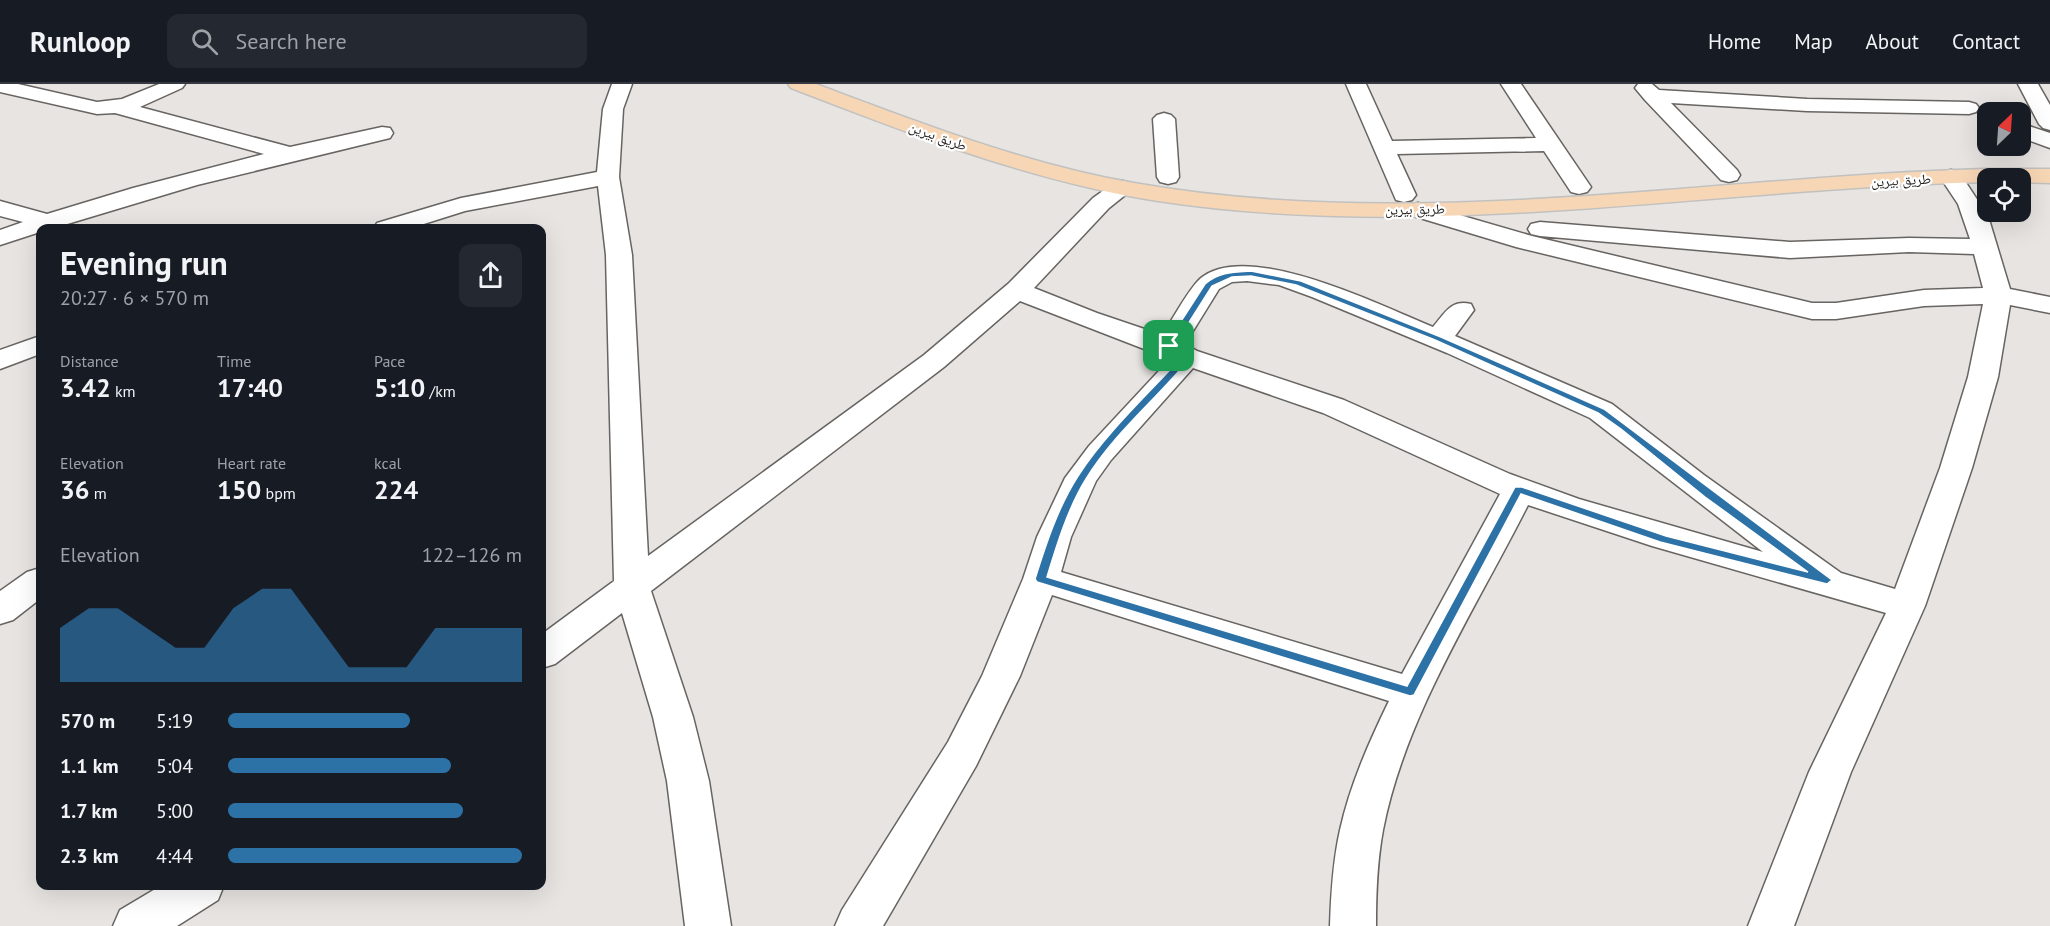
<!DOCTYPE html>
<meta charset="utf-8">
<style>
:root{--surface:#171b24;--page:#242831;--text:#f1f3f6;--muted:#9ea1a6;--line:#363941;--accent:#2d72a7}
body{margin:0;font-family:"PT Sans","Noto Naskh Arabic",sans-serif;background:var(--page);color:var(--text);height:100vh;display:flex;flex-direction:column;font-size:22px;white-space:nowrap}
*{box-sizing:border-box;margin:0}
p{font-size:20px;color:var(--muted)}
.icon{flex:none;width:33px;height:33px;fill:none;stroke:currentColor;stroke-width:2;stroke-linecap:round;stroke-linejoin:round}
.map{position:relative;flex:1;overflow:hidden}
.side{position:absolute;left:36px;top:140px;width:510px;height:666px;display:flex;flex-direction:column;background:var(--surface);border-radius:12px;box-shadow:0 6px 24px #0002}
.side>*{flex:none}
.needle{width:39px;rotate:25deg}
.buttons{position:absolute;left:1977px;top:18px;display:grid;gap:12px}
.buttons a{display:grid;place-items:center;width:54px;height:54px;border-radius:12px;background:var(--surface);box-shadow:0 6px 24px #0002;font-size:30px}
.pin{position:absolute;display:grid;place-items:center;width:51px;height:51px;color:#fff;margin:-26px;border-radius:12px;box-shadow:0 3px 9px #0006}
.round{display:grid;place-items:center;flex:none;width:63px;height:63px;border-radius:12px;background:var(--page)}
.head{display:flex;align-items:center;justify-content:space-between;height:102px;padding:0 24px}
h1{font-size:33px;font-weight:700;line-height:45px}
.metrics{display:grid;grid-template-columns:repeat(3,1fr);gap:9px;height:102px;padding:6px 24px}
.metrics div{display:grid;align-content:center}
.metrics b{font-size:26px;font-weight:700}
.metrics small{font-size:16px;font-weight:400}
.metrics p{font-size:16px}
.chart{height:168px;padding:12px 24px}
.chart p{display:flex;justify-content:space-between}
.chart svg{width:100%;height:108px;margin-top:6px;fill:var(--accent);opacity:.7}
ul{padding:0 24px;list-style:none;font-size:20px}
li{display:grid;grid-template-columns:96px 72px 1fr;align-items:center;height:45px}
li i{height:15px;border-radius:8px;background:var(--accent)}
header{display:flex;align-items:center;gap:36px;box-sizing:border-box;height:84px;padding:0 30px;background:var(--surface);border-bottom:2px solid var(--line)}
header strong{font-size:28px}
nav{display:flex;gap:33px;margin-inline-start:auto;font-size:21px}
.search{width:420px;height:54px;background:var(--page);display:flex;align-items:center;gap:15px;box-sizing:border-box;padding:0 21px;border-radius:12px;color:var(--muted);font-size:22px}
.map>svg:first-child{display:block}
</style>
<header>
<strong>Runloop</strong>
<div class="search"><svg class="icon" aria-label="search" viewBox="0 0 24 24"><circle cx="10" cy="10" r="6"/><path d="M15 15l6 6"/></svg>Search here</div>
<nav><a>Home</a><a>Map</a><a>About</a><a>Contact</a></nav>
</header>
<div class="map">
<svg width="2050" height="842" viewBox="0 0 2050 842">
<rect width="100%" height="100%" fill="#e7e4e1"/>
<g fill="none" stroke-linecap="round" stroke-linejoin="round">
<defs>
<path id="minor" d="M 0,0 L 18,0 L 97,18 L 122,15 L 159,0 L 185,0 L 182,4 L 140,23 L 290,63 L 382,43 L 390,44 L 393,49 L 390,54 L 197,101 L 54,144 L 40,144 L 40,148 L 0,161 L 0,146 L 23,138 L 0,132 L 0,117 L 47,130 L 133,104 L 264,70 L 115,29 L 97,30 L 0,8 Z
M 612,0 L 632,0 L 623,25 L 619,93 L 632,171 L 648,472 L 924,271 L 1008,200 L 1093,114 L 1114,99 L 1122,97 L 1130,99 L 1134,104 L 1109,124 L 1034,204 L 1097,229 L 1162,251 C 1172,237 1189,204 1201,194 C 1248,155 1384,223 1433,243 C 1445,229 1451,215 1471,220 L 1474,226 L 1455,252 L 1612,320 L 1704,391 L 1841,489 L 1895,505 L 1940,384 L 1968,293 L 1983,220 L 1924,222 L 1836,235 L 1812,235 L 1516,163 L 1410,131 L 1406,126 L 1410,121 L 1418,119 L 1532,152 L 1812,219 L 1836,219 L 1924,206 L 1983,204 L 1974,170 L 1909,168 L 1790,174 L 1540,152 L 1531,150 L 1528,145 L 1531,140 L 1540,138 L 1790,158 L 1909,154 L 1970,155 L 1958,120 L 1940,93 L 1943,88 L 1951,86 L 1959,88 L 1988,132 L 2010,205 L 2050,213 L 2050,229 L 2010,221 L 1998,293 L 1972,384 L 1925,522 L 1851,688 L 1794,842 L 1748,842 L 1809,688 L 1886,529 L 1652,462 L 1528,421 C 1476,524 1405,632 1383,746 C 1377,778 1376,810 1376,842 L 1330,842 C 1331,810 1333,777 1340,746 C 1350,701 1369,658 1389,617 L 1052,511 L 1020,592 L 976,682 L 883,842 L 835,842 L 842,826 L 948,658 L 982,592 L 1023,495 L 1037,453 L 1065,394 L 1089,362 L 1170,275 L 1020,217 L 944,283 L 651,507 L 693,633 L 709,697 L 731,842 L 685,842 L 667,697 L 653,633 L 622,529 L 555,580 L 542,584 L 542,550 L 614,497 L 606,171 L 598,102 L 465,127 L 411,144 L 374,144 L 377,139 L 461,114 L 597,88 L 603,25 ZM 1247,197 L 1279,201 L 1312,213 L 1447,269 L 1590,334 L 1763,468 L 1579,415 L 1510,390 L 1344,316 L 1197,267 L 1185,260 L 1219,205 L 1232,198 ZM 1193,284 L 1323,329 L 1500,410 L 1402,590 L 1061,488 L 1071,453 L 1096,397 L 1111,376 Z
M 1346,0 L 1366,0 L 1392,57 L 1536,54 L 1501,0 L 1521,0 L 1591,103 L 1587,108 L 1579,110 L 1571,108 L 1544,67 L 1397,70 L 1416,111 L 1412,116 L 1404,118 L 1396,116 Z
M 1638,0 L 1652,0 L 1659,6 L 1807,15 L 1969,18 L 1976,20 L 1979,24 L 1976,28 L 1969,30 L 1807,27 L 1671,19 L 1737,86 L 1740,91 L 1737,96 L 1729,98 L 1721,96 L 1645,16 L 1635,4 Z
M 2018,0 L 2038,0 L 2050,21 L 2050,46 L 2043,44 L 2039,40 Z
M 1164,29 L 1171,31 L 1175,35 L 1179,93 L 1176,98 L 1168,100 L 1160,98 L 1157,93 L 1153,35 L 1157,31 Z
M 2020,39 L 2050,49 L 2050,64 L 2020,53 Z
M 40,252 L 40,270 L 0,285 L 0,266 Z
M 40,484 L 40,515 L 13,536 L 0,540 L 0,507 L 27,488 Z
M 162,801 L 224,801 L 218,816 L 177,842 L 113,842 L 120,826 Z"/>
<path id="major" d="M 788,0 L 816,0 C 920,39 1025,80 1134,99 C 1416,149 1702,93 1985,85 L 2050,85 L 2050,99 L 2020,98 L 2020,94 L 1988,94 L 1988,98 C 1711,104 1434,159 1158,117 C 1031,97 910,50 791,4 Z"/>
</defs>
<use href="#minor" stroke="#676461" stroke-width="3"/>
<use href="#major" stroke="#c1c1c0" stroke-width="3"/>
<use href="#minor" fill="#fff" fill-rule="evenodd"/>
<use href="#major" fill="#f7d6b5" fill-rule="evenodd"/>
</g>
<path fill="#2d72a7" stroke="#fff" stroke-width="1.5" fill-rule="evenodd" d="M 1251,187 L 1301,197 L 1441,253 L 1604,325 L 1832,496 L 1827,500 L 1660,458 L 1521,410 L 1414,611 L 1410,612 L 1037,498 L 1035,495 C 1046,460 1058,423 1078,392 C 1106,349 1147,311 1182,273 L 1165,262 L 1205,200 C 1218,188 1234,188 1251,187 ZM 1251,192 L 1296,201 L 1435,256 L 1598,329 L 1621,345 L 1705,413 L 1808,488 L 1666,452 L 1522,403 L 1515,403 L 1407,602 L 1047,493 C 1057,460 1068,424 1086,395 C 1114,349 1158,314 1191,273 L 1174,262 L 1212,202 L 1232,193 Z"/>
<g text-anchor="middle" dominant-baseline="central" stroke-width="4.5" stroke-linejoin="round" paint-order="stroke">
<g font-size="14" fill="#21201f" stroke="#fff">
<text transform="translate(938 52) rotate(20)">طريق بيرين</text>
<text transform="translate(1901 96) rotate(-3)">طريق بيرين</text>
<text transform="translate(1415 125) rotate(-1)">طريق بيرين</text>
</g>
</g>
</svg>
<div class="buttons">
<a><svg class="needle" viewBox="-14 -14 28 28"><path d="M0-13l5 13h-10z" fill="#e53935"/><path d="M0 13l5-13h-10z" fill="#9ea1a6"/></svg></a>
<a><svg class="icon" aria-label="locate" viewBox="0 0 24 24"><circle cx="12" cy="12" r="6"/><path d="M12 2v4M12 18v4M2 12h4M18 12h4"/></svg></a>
</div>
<div class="pin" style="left:1169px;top:262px;background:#1e9e55"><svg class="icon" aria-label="arrive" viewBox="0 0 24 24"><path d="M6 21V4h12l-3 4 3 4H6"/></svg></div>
<section class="side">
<div class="head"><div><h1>Evening run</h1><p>20:27 · 6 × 570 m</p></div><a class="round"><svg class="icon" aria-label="share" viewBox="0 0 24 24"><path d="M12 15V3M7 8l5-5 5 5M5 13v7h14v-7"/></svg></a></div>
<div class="metrics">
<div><p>Distance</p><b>3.42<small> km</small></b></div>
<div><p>Time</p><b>17:40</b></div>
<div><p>Pace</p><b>5:10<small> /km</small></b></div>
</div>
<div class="metrics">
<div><p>Elevation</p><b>36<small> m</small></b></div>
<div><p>Heart rate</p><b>150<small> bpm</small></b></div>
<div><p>kcal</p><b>224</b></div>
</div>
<div class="chart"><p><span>Elevation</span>122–126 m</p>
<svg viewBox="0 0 160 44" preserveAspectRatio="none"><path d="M0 44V22L10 14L20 14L30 22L40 30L50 30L60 14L70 6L80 6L90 22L100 38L110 38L120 38L130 22L140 22L150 22L160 22V44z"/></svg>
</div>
<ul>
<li><b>570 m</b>5:19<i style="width:62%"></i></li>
<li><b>1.1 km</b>5:04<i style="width:76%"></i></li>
<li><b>1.7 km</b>5:00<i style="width:80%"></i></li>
<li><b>2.3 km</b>4:44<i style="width:100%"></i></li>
</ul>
</section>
</div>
